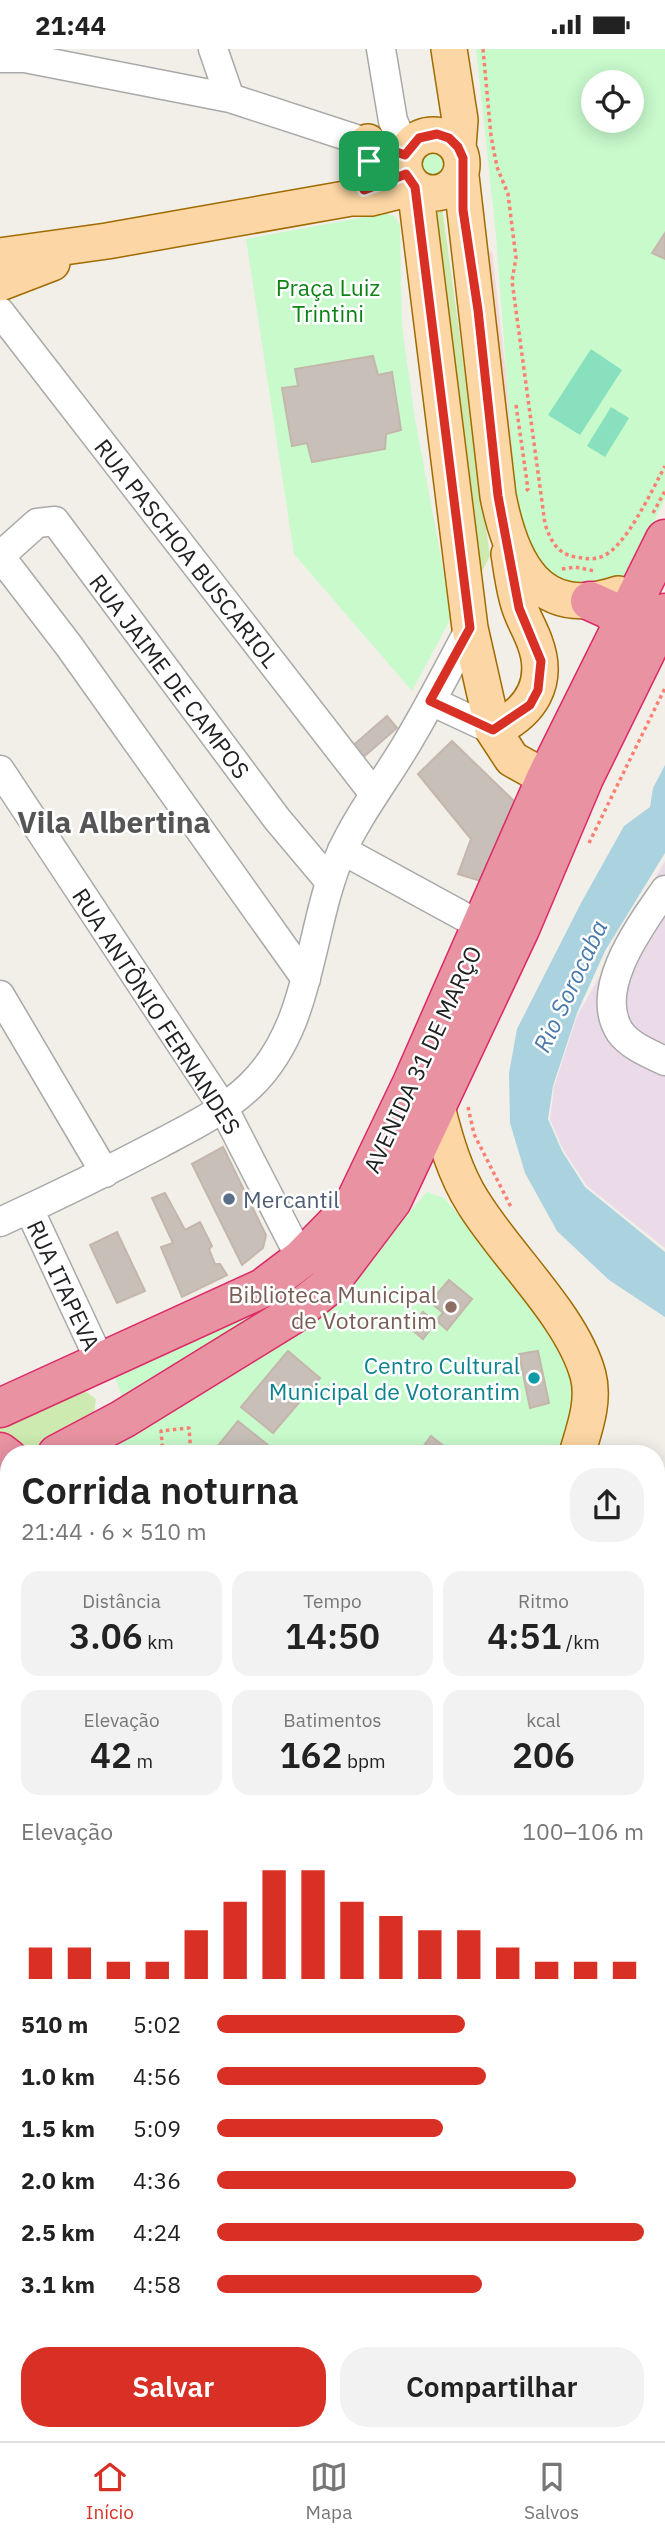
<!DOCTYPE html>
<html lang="pt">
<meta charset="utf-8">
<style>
:root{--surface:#fff;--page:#f2f2f2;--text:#222;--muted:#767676;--line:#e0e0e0;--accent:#d93025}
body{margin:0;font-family:"IBM Plex Sans",sans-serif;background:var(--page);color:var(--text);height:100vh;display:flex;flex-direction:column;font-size:26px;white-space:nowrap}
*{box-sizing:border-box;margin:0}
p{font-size:23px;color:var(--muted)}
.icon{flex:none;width:38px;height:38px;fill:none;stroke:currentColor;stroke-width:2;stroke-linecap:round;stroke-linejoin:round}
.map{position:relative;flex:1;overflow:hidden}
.details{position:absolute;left:0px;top:1396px;width:665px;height:996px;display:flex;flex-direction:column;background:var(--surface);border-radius:28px 28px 0 0;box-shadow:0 4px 18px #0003}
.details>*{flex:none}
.tools{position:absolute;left:581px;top:21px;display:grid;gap:14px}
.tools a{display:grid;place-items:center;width:63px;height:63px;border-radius:50%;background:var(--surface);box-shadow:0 4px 18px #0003;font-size:35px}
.pin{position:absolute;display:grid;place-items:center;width:60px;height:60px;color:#fff;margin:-30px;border-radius:14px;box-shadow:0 4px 10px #0006}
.round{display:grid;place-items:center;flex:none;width:74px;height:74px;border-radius:28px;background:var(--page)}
.summary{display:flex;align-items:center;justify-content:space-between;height:119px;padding:0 21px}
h1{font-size:38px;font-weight:600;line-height:52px}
.metrics{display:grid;grid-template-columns:repeat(3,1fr);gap:10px;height:119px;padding:7px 21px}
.metrics div{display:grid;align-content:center;border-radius:18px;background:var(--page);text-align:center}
.metrics b{font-size:35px;font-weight:600}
.metrics small{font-size:19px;font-weight:400}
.metrics p{font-size:19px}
.chart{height:196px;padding:14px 21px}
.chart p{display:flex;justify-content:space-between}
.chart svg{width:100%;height:126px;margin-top:7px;stroke:var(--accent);stroke-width:6}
.button{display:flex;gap:14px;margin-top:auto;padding:14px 21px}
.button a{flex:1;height:80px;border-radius:28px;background:var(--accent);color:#fff;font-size:28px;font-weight:600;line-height:80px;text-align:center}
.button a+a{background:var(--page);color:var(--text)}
ul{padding:0 21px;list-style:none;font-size:23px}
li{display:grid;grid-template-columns:112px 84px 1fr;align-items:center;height:52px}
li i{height:18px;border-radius:9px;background:var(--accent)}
.status{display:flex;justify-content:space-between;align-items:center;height:49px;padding:0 35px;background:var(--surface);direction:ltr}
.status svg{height:19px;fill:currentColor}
.dock{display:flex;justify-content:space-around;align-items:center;height:98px;border-top:2px solid var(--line);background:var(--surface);font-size:19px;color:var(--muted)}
.dock a{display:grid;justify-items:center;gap:4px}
.dock .on{color:var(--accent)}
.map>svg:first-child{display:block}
</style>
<div class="status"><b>21:44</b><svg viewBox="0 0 49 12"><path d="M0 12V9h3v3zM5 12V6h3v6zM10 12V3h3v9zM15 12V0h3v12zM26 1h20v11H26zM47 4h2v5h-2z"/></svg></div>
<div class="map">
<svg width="665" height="2392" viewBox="0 0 665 2392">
<rect width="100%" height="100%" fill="#f2efe9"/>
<path fill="#f2dad9" d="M 492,202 L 519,438 L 510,445 L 479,208 Z"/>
<path fill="#ebdbe8" d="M 665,812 L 665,1199 L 587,1137 L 564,1102 L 550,1071 L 554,1038 L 577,967 Z"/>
<path fill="#ffffe5" d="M 0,1936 L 9,1945 L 9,2036 L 0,2037 Z"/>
<path fill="#cdebb0" d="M 429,151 L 442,158 L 490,507 L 481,524 Z
M 82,1340 L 96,1350 L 94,1364 L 42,1398 L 33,1401 L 22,1402 L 0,1389 L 0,1378 Z"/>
<path fill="#c8facc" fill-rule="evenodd" d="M 476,0 L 665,0 L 665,450 L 629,525 L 617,535 L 595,541 L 540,524 L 512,455 L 515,441 L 496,186 ZM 593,33 L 632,33 L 632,72 L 593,72 Z
M414 116a18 18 0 1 1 36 0a18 18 0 1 1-36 0Z
M 386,164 L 395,168 L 400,177 L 402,278 L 415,370 L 452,567 L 412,642 L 294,505 L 246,190 Z
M 427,1143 L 444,1149 C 478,1189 573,1286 577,1336 C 578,1358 571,1383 569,1405 L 102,1405 L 347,1235 Z
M 347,1205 L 119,1363 L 121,1344 L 111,1319 Z
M 0,1456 L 9,1458 L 9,1533 L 0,1524 Z
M 665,1745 L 665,1912 L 656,1907 L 656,1753 Z"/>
<path fill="#88e0be" d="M 591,300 L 622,321 L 580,386 L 548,366 Z
M 611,358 L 629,369 L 605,408 L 587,397 Z"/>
<path fill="#aad3df" d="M 665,716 L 665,804 L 605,902 L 577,964 L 553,1037 L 548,1070 L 562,1102 L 585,1138 L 665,1203 L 665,1268 L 609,1231 L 557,1182 L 525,1124 L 510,1074 L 509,1024 L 517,980 L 581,854 L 624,777 L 650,758 L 653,739 Z
M 665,1688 L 665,1747 L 656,1756 L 656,1696 Z"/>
<path fill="#c7bfb8" stroke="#c4b6ab" stroke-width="2" d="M 665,184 L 665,210 L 652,204 Z
M 373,307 L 378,326 L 392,323 L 401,381 L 386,385 L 385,400 L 312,413 L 307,394 L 292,397 L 282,339 L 298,337 L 295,320 Z
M 387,667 L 397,679 L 360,711 L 350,699 Z
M 452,692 L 516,754 L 481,832 L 458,825 L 471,790 L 418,725 Z
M 223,1098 L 266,1186 L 263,1199 L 242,1216 L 192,1115 Z
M 165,1144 L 185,1181 L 200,1173 L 212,1197 L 209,1200 L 215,1215 L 220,1215 L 227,1226 L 182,1248 L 161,1198 L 173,1194 L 152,1149 Z
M 117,1183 L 145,1242 L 117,1254 L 90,1196 Z
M 449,1231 L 472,1250 L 447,1281 L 437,1272 L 423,1290 L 410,1279 L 423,1263 L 435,1273 L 443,1264 L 430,1253 Z
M 288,1302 L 320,1329 L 273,1384 L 241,1358 Z
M 538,1302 L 549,1354 L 530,1359 L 519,1305 Z
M 238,1372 L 279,1405 L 217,1405 L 213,1403 Z
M 431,1387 L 454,1405 L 418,1405 Z"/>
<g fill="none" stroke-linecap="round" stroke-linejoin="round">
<defs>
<path id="minor" d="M 213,0 L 230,49
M 381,0 L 393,72 L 407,102
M 0,9 L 25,9 L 230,49 L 405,106
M 0,263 L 374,745
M 0,507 L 69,597 L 306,930
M 0,507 L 37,474 L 55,472 L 277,770 L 330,833
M 431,652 L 493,681
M 0,721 L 224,1060 L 301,1210
M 342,801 L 483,878
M 665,841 C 641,876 592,940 620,983 C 630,997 650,1005 665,1012
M 0,946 L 105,1124
M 29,1160 L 100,1312
M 0,1173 C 55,1148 108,1122 161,1094 C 193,1077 224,1062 250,1037 C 313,977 308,879 341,804 C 359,764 387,729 409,691 C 431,654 450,617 470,579
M 0,1686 L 9,1698
M 656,2047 L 665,2045
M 0,2057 L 9,2055
M 656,2095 L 665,2091
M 0,2252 L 9,2249
M 658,2283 L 665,2305
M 131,2392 L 140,2384
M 368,2392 L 385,2384"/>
<path id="major" d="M 449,0 L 460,71 L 458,98
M404 115a29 29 0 1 1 58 0a29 29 0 1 1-58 0Z
M 461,127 L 498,447 C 511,513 538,572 618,545
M 415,138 L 470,579 L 493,681 L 512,710 L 546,729 L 568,734 L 574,732
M 364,141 L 369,112 L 368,93
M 0,207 L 107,192 L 351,149 L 371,149 L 415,138
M 0,234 L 52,214
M 493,681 C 530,664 550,635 535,594 C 531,582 524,571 520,559 C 514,542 512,523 509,505
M 437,1058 C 445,1090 455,1125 473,1153 C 506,1207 572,1267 588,1326 C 595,1352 584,1381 577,1405
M 656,1948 L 665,1938
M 656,1980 L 665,1990"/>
<path id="highway" d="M 590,552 L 610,561 L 636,591
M 0,1359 L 263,1239 L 301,1210 L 353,1157 L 412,1034 L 546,729 L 665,490
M 0,1403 L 9,1410
M 57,1405 L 123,1370 L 292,1266 L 327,1238 L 392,1152 L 520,880 L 584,729 L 665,564"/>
</defs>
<use href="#minor" stroke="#a9a9a9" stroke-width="31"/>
<use href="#major" stroke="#a06b00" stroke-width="38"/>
<use href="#highway" stroke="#dc2a67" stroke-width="41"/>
<path stroke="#fa8072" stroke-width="3.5" stroke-dasharray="3.5 3.5" stroke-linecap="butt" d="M 483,0 L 491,87 L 497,118 L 508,145 L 516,209 L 512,232 L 545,475 C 551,492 557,505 576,508 C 586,510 594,511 603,507 C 626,498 653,439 665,417
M 516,356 L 528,440 L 524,444
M 653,464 L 665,442
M 562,520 L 575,518 L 595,522
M 589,794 L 665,639
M 468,1058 L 474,1085 L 512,1160
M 163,1405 L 161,1382 L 189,1379 L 191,1405
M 656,1860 L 665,1860"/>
<use href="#minor" stroke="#fff" stroke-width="28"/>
<use href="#major" stroke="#fcd6a4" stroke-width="35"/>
<use href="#highway" stroke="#e892a2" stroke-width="38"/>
<defs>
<path id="rail" d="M 656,2063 L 665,2061
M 0,2278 L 9,2275"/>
</defs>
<use href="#rail" stroke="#707070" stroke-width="8"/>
<use href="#rail" stroke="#fff" stroke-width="5" stroke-dasharray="16" stroke-linecap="butt"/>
</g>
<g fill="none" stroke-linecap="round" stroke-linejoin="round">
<defs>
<path id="route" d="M 437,85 L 449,89 L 458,98 L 463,109 L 463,161 L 478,261 L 498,447 L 519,559 L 541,612 L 538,641 L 530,656 L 493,681 L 430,652 L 470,579 L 415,138 L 406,125 L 364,141 L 369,112 L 368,93 L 405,106 L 419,89 Z"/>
</defs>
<use href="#route" stroke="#fff" stroke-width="14"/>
<use href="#route" stroke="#d93025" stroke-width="9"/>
</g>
<circle fill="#5c6f8a" stroke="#fff" stroke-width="2.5" cx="229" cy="1150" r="7"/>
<circle fill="#8d6e63" stroke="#fff" stroke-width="2.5" cx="451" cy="1258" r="7"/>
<circle fill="#0f9aa8" stroke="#fff" stroke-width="2.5" cx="534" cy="1329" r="7"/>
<g text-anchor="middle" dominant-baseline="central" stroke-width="5" stroke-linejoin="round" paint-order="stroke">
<g font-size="23" fill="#0c8416" stroke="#fff">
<text x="328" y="238">Praça Luiz<tspan x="328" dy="26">Trintini</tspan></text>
</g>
<g font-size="23" fill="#222" stroke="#fff">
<text transform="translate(187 504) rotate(52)">RUA PASCHOA BUSCARIOL</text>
<text transform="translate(170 627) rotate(53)">RUA JAIME DE CAMPOS</text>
<text transform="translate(157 962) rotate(57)">RUA ANTÔNIO FERNANDES</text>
<text transform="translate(422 1010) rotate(-65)">AVENIDA 31 DE MARÇO</text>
<text transform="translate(64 1236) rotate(65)">RUA ITAPEVA</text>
</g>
<g font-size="23" fill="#4e5e75" stroke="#fff" text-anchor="start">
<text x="243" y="1150">Mercantil</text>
</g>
<g font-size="23" fill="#785e54" stroke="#fff" text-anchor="end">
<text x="437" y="1245">Biblioteca Municipal<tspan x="437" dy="26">de Votorantim</tspan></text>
</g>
<g font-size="23" fill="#0d838f" stroke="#fff" text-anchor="end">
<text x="520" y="1316">Centro Cultural<tspan x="520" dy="26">Municipal de Votorantim</tspan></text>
</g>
<g font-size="24" font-style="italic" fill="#4a7aab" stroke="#fff">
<text transform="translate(570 937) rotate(-65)">Rio Sorocaba</text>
</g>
<g font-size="30" font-weight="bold" fill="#555" stroke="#fff">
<text x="114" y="772">Vila Albertina</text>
</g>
</g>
</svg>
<div class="tools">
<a><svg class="icon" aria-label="locate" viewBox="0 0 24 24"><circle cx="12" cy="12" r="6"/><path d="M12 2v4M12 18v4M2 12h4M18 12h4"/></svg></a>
</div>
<div class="pin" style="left:369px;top:112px;background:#1e9e55"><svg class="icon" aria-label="arrive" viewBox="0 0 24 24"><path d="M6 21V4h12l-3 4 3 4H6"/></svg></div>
<section class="details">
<div class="summary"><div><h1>Corrida noturna</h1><p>21:44 · 6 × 510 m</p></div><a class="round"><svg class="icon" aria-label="share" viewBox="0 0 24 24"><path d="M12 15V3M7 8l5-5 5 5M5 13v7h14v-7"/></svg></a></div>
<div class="metrics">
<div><p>Distância</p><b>3.06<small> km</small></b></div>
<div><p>Tempo</p><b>14:50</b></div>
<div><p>Ritmo</p><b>4:51<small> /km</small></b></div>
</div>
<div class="metrics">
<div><p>Elevação</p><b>42<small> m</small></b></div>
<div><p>Batimentos</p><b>162<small> bpm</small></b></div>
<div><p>kcal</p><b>206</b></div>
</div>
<div class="chart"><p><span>Elevação</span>100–106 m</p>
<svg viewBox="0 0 160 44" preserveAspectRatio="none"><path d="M5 44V33M15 44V33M25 44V38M35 44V38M45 44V27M55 44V17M65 44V6M75 44V6M85 44V17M95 44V22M105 44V27M115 44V27M125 44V33M135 44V38M145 44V38M155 44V38"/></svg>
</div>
<ul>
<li><b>510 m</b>5:02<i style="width:58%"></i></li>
<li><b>1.0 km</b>4:56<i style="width:63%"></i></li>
<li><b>1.5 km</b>5:09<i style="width:53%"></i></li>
<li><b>2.0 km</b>4:36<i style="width:84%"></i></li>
<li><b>2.5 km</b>4:24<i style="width:100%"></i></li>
<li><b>3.1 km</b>4:58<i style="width:62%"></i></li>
</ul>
<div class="button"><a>Salvar</a><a>Compartilhar</a></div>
</section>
</div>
<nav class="dock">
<a class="on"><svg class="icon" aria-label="home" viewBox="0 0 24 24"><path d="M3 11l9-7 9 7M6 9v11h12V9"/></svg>Início</a>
<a><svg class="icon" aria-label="map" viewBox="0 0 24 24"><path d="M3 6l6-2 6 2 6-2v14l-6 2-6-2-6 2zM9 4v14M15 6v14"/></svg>Mapa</a>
<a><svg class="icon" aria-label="saved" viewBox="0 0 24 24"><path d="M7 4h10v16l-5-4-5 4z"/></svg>Salvos</a>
</nav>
